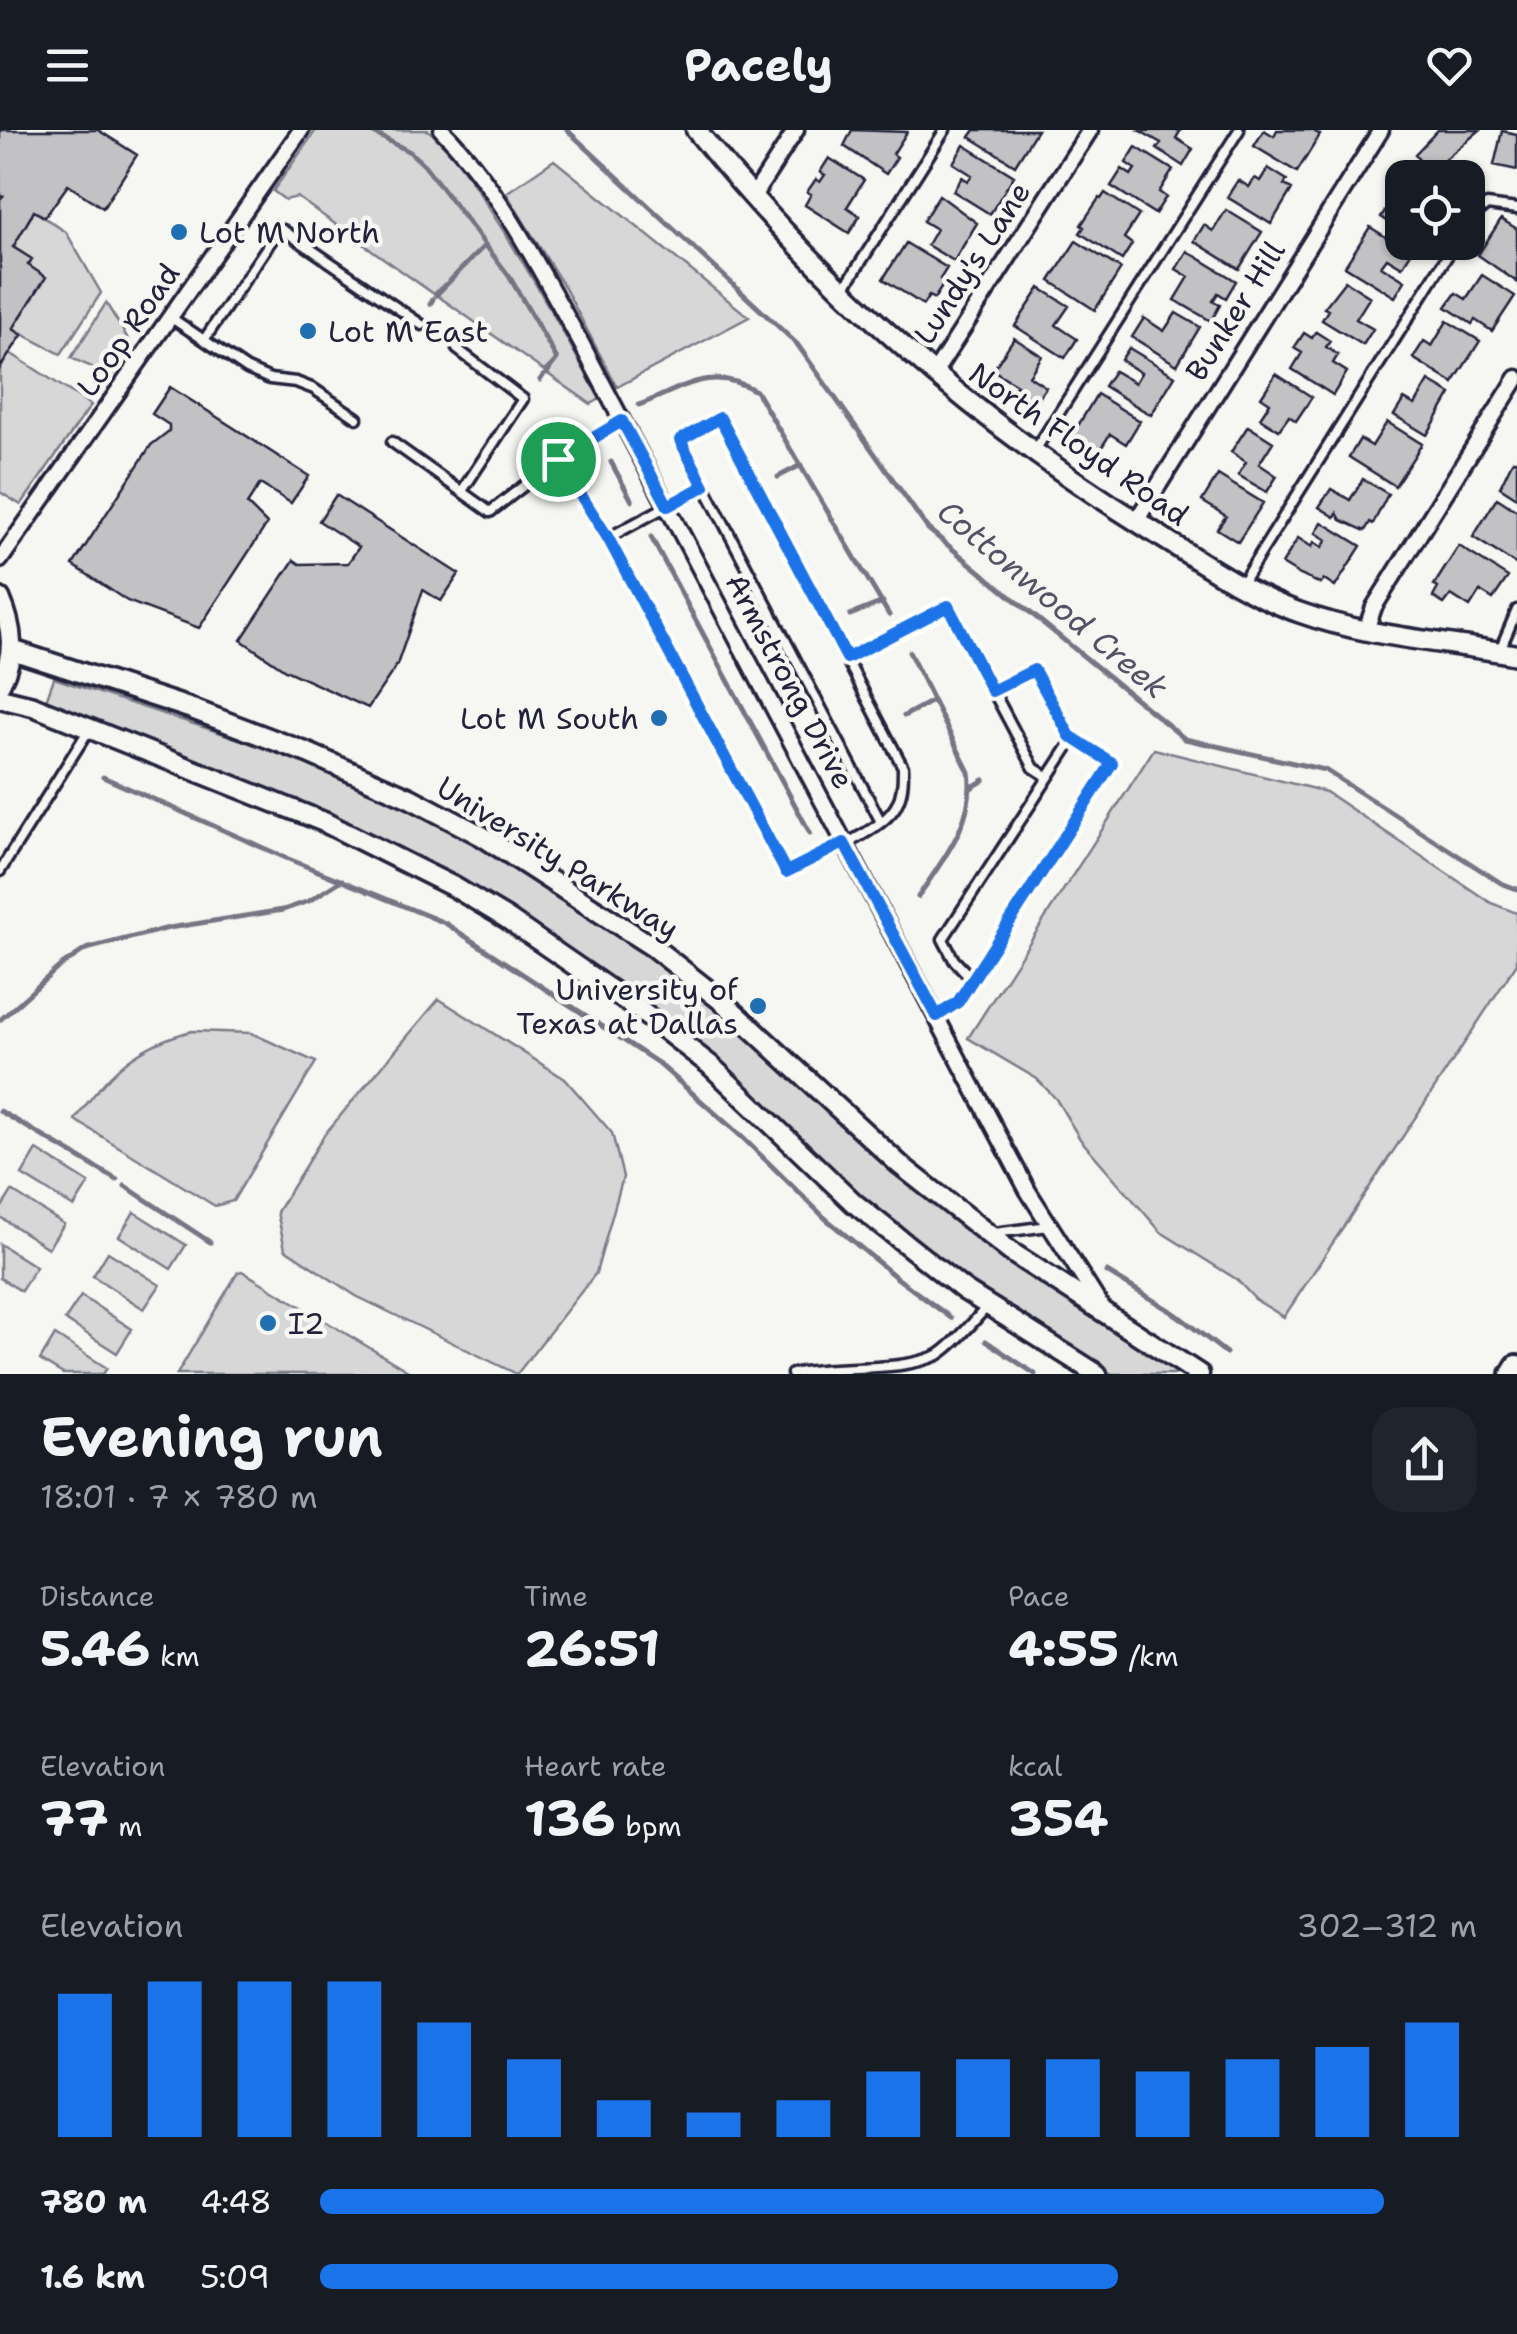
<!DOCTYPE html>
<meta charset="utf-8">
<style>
:root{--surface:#171b24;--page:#20242c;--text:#f1f3f6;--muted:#9ea1a6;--accent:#1a73e8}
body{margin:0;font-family:"Shantell Sans",sans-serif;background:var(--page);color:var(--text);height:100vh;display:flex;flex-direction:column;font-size:38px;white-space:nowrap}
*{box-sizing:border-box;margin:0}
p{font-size:32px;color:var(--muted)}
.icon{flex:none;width:55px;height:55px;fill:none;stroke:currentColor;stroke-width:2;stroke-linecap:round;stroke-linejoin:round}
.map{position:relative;height:1244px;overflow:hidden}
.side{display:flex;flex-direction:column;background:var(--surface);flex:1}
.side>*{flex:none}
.buttons{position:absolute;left:1385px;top:30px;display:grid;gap:20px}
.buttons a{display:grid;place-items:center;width:100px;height:100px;border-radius:20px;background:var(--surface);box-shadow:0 2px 8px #0004;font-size:50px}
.pin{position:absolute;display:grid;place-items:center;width:85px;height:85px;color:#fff;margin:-42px;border:5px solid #fff;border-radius:50%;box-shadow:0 2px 10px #0007}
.round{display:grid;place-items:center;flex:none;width:105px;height:105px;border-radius:30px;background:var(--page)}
.head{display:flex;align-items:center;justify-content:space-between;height:170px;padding:0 40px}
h1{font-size:55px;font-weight:700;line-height:75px}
.figures{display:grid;grid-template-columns:repeat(3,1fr);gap:15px;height:170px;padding:10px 40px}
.figures div{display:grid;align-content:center}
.figures b{font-size:50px;font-weight:700}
.figures small{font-size:28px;font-weight:400}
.figures p{font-size:28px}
.chart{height:280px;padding:20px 40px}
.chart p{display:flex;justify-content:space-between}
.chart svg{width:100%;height:180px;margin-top:10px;stroke:var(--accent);stroke-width:6}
ul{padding:0 40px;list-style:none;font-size:32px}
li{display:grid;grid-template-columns:160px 120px 1fr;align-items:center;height:75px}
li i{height:25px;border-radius:12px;background:var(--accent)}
header{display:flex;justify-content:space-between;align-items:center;height:130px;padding:0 40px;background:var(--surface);font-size:45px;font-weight:700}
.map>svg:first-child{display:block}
</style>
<header><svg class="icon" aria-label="menu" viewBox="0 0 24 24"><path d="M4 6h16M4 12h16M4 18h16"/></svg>Pacely<svg class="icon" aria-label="heart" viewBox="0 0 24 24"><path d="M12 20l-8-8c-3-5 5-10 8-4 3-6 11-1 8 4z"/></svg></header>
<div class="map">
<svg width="1517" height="1244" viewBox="0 0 1517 1244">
<rect width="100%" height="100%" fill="#f6f6f2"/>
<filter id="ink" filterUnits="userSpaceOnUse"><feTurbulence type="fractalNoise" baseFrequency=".01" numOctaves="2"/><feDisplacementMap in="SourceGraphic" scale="20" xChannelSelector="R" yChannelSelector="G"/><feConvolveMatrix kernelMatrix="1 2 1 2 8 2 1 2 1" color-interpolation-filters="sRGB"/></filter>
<g filter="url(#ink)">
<path fill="#d7d7d7" stroke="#7c7c89" stroke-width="2.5" d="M 316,0 L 428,0 C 456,23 475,56 494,86 C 532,145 566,207 600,269 L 591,274 L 548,244 L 555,231 L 544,241 L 438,166 L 445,153 L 434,164 L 297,67 L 285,70 L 273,61 Z
M 554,30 L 749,187 L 617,257 L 565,158 L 506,63 Z
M 34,81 L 66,102 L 101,163 L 61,224 L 13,199 L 31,129 L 13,117 Z
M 106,173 L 133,217 L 112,246 L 71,228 Z
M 10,223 L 91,275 L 21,375 L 0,362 L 0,238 Z
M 54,548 L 300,629 L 411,679 L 509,733 L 651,825 L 748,905 L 883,1029 L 1000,1125 L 1180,1244 L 1112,1244 L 974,1156 L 860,1067 L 707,923 L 622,855 L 460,748 L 317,679 L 45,573 Z
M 1154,619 L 1326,662 L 1491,773 L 1517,783 L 1517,833 L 1284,1187 L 1256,1170 L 1236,1149 L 1161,1102 L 1080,1009 L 1056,969 L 1037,949 L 968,908 Z
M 439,869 L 565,949 L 612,1003 L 623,1047 L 596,1143 L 517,1244 L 356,1166 L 285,1119 L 277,1082 L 324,1005 Z
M 192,901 L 251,903 L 316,932 L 233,1071 L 215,1076 L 75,990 C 107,944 135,915 192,901 Z
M 37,1020 L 89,1053 L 74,1077 L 22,1045 Z
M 12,1061 L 64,1094 L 48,1118 L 0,1087 L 0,1080 Z
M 134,1082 L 186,1115 L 171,1139 L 119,1106 Z
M 0,1114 L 36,1137 L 21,1161 L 0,1148 Z
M 108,1122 L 160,1155 L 144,1179 L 93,1146 Z
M 242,1141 L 413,1244 L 177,1244 L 238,1142 Z
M 81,1166 L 132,1199 L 117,1223 L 65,1190 Z
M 55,1205 L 107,1238 L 103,1244 L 63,1244 L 40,1230 Z"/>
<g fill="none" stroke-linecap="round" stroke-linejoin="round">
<path stroke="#757583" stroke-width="5" d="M 368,0 L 410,22 L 425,36 L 509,146 L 557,229 L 546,243
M 567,0 L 797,214 L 928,399 L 1185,609 L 1325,640 L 1501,753 L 1517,759
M 436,165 L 485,115
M 430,174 L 433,169
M 540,250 L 543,246
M 639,275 C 683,258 711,234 756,261 L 889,485
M 611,332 L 632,371
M 778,347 L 801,335
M 651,407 L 810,703
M 850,485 L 883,472
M 909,522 L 969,642 C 976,690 944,728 918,767
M 904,586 L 932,571
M 103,647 L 286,728 L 445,793 L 658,933 L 742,1007 L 825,1088 L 897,1148 L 951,1188
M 971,658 L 984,650
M 0,890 L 59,837 L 86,819 L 169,798 L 283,780 L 309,771 L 342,750
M 0,981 L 117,1050
M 125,1056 L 210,1112
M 1107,1142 L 1177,1185 L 1226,1223
M 986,1211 L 1035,1244"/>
</g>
<path fill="#c2c2c4" stroke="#22223b" stroke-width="2.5" d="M 0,0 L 98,0 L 137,25 L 103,78 L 68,55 L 45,87 L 34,81 L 13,117 L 32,129 L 28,135 L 46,147 L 13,199 L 22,205 L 0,238 L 0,69 L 3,66 L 0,65 Z
M 852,0 L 907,2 L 893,24 L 897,27 L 886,44 L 844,16 Z
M 975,0 L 1037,0 L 1015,35 L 970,7 Z
M 1181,0 L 1176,8 L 1193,19 L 1183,36 L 1157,19 L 1161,13 L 1140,1 Z
M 1264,0 L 1274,6 L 1277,0 L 1312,0 L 1320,5 L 1297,42 L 1254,16 Z
M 1438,0 L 1480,0 L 1430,42 L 1415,24 Z
M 1502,1 L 1517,4 L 1517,40 L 1494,35 Z
M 964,15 L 1014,46 L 990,84 L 953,61 L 962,47 L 968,51 L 972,45 L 953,33 Z
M 1136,17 L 1173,40 L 1159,62 L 1166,67 L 1155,84 L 1111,56 L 1122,39 L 1131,45 L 1135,39 L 1126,33 Z
M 829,28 L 864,50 L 847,77 L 860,86 L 849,103 L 805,75 L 811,64 L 807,62 L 816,49 L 820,52 L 825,45 L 820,42 Z
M 1268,38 L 1287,50 L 1284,55 L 1292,59 L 1271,94 L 1227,67 L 1238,50 L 1249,57 L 1255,48 L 1260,51 Z
M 1402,54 L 1402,101 L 1381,87 Z
M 1105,63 L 1139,85 L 1124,108 L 1132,114 L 1122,130 L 1080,103 L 1084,97 L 1081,95 L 1099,68 L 1101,69 Z
M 939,65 L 977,93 L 954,131 L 927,115 L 936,99 L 923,91 Z
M 1226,80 L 1262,102 L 1239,139 L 1194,111 L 1204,95 L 1213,101 Z
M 1501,89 L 1517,99 L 1517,152 L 1478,125 Z
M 1370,97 L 1411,123 L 1402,137 L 1387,128 L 1381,136 L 1405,151 L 1395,167 L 1345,136 Z
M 1076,111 L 1121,139 L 1095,180 L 1050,151 Z
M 906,113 L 947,138 L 940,149 L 945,152 L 934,169 L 929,166 L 923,175 L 883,149 Z
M 1187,121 L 1236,151 L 1226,168 L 1218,163 L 1213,171 L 1220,175 L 1211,191 L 1175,170 L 1189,147 L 1176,139 Z
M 1482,145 L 1515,166 L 1492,201 L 1475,190 L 1472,194 L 1446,177 L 1456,163 L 1466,169 Z
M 1345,151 L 1370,167 L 1356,189 L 1373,199 L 1363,215 L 1322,190 L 1328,180 L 1324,178 Z
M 1040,158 L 1069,176 L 1056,195 L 1077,209 L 1065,228 L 1015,196 Z
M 1176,183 L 1200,197 L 1177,235 L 1132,207 L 1144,188 L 1164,201 Z
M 1447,191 L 1480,211 L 1453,253 L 1413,228 L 1424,211 L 1432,216 Z
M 1316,202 L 1330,211 L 1326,217 L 1338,225 L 1333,233 L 1347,242 L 1333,265 L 1292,239 L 1302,223 L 1294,218 L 1304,203 L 1312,208 Z
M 1014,208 L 1042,226 L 1029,246 L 1046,257 L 1034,274 L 1012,261 L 1017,255 L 993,240 Z
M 1129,218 L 1175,246 L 1151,285 L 1104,256 L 1114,241 L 1135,253 L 1141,243 L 1121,230 Z
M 1276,244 L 1312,267 L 1296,291 L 1289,286 L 1279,300 L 1260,288 L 1270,273 L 1261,267 Z
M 1429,251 L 1451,264 L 1427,305 L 1394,285 L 1404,269 L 1415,275 Z
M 170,257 L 309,346 L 291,373 L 260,354 L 247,374 L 267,394 L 199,498 L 127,471 L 73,435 L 151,315 L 169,301 L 169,295 L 152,284 Z
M 1097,264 L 1140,291 L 1126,314 L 1110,304 L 1100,320 L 1073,304 Z
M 1387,292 L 1422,314 L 1395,356 L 1349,327 L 1360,309 L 1372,316 Z
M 1248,296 L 1273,312 L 1259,334 L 1277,346 L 1267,362 L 1238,345 L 1246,332 L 1231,322 Z
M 1513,330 L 1517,330 L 1517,368 L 1500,357 Z
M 1218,345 L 1263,373 L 1238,412 L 1217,399 L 1226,386 L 1202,371 Z
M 1363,349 L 1388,364 L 1373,394 L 1370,392 L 1365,401 L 1341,390 L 1337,383 L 1335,387 L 1319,377 L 1331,359 L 1350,370 Z
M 336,365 L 459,444 L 441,471 L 423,460 L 397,535 L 368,578 L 285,540 L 241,510 L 294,430 L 300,434 L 348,433 L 359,417 L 319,391 Z
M 1497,368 L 1517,381 L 1517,435 L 1473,407 Z
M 1322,392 L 1361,416 L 1335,457 L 1324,450 L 1321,454 L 1300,445 L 1282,434 L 1298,408 L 1312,417 L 1314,412 L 1322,417 L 1327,410 L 1316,403 Z
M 1459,416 L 1508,447 L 1493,469 L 1480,461 L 1470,477 L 1451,465 L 1444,474 L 1433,467 L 1438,458 L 1434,455 Z"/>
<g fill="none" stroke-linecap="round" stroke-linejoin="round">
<defs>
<path id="service" d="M 1468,95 L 1474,85 L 1487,75 L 1517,79
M 843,160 L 945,0
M 170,187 L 247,239 L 270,249 L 296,252 L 314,259 L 357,288
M 204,210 L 275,105 L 283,100 L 422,195
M 457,219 L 523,269 L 462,361
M 392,312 L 490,382 L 558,329 L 622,291
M 1034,322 L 1239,0
M 558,329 L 608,408 L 786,742 C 815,727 880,704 896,676 C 903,663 903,652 903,637 L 720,288 L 680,310 L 881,692
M 608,408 L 704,356
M 1240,456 L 1456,112
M 1499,522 L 1517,480
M 847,528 L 948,476 L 1034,638 L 1048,647
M 0,741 L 90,598
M 972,849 L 954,830 L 943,809 L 1074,608
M 937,886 L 957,872 L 1112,633 L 1070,606 L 1034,540 L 992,561
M 994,1103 L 1049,1096
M 792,1244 C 839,1233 895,1244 938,1225 C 957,1213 973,1191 989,1175"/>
<path id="minor" d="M 442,0 C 499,57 541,142 581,213 L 1028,1061 L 1102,1178
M 752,68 L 796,0
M 933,245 L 1090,0
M 1136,391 L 1381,0
M 0,430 L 301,0
M 1366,500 L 1374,477 L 1517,248"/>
<path id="tertiary" d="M 696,0 C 824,158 976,292 1149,399 C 1198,430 1246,464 1301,483 C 1370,508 1446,511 1517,525
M 0,468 C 13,498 16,524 0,554
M 12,520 L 192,579 L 308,623 L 410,668 L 482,706 L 653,817 L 723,872 L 899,1034 L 1011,1122 L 1199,1244
M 0,568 L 33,576 L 324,692 L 454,757 L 506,788 L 638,879 L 710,935 L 854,1073 L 964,1160 L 1097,1244"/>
<path id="secondary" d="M 1512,1244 L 1517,1236"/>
</defs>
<use href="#service" stroke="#22223b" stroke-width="15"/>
<use href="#minor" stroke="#22223b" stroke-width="21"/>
<use href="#tertiary" stroke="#22223b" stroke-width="25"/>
<use href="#secondary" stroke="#22223b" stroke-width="28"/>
<use href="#service" stroke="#f6f6f2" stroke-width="8"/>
<use href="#minor" stroke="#f6f6f2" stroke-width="14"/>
<use href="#tertiary" stroke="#f6f6f2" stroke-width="18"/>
<use href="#secondary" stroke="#f6f6f2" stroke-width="20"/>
</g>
</g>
<g fill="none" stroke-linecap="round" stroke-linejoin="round" filter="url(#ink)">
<defs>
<path id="route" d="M 720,288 L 847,528 L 948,476 L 992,561 L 1034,540 L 1070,606 L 1112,633 L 958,872 L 937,886 L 844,713 L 786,742 L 608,408 L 558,329 L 622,291 L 668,376 L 704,356 L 680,310 Z"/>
</defs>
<use href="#route" stroke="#fff" stroke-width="20"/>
<use href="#route" stroke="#1a73e8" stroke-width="12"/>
</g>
<g fill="#1f6fb2" stroke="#f6f6f2" stroke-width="4">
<circle cx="179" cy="102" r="10"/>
<circle cx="308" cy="201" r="10"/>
<circle cx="659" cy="588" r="10"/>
<circle cx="758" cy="876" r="10"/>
<circle cx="268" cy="1193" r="10"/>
</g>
<g text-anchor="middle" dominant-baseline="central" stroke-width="9" stroke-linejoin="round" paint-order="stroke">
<g font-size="30" fill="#22223b" stroke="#f6f6f2" text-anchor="start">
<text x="199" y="102">Lot M North</text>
<text x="328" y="201">Lot M East</text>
<text x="639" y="588" text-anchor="end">Lot M South</text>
<text x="738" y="859" text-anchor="end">University of<tspan x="738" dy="34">Texas at Dallas</tspan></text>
<text x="288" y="1193">I2</text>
</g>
<g font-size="30" fill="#22223b" stroke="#f6f6f2">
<text transform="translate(972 133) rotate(-57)">Lundy's Lane</text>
<text transform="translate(1235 181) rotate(-58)">Bunker Hill</text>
<text transform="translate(128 200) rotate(-55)">Loop Road</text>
<text transform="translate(1079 314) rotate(35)">North Floyd Road</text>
<text transform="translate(790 551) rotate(62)">Armstrong Drive</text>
<text transform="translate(558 728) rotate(32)">University Parkway</text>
</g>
<g font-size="32" font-style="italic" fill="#535365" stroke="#f6f6f2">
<text transform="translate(1053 469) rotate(40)">Cottonwood Creek</text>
</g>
</g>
</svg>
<div class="buttons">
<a><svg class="icon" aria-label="locate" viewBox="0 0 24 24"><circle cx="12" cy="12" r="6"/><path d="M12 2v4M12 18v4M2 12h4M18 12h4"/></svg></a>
</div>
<div class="pin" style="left:558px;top:329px;background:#1e9e55"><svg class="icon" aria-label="arrive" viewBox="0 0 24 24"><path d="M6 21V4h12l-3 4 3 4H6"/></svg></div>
</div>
<section class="side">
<div class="head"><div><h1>Evening run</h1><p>18:01 · 7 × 780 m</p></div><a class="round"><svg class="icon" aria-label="share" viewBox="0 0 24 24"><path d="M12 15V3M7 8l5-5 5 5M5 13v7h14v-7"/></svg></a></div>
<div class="figures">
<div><p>Distance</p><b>5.46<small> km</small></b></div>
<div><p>Time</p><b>26:51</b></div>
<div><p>Pace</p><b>4:55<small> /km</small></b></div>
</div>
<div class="figures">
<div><p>Elevation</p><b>77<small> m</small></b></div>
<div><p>Heart rate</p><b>136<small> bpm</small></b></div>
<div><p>kcal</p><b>354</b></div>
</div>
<div class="chart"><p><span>Elevation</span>302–312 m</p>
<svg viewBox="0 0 160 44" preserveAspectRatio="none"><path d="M5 44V9M15 44V6M25 44V6M35 44V6M45 44V16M55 44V25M65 44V35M75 44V38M85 44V35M95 44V28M105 44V25M115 44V25M125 44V28M135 44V25M145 44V22M155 44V16"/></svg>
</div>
<ul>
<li><b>780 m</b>4:48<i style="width:92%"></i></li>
<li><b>1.6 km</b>5:09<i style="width:69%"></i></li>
</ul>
</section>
